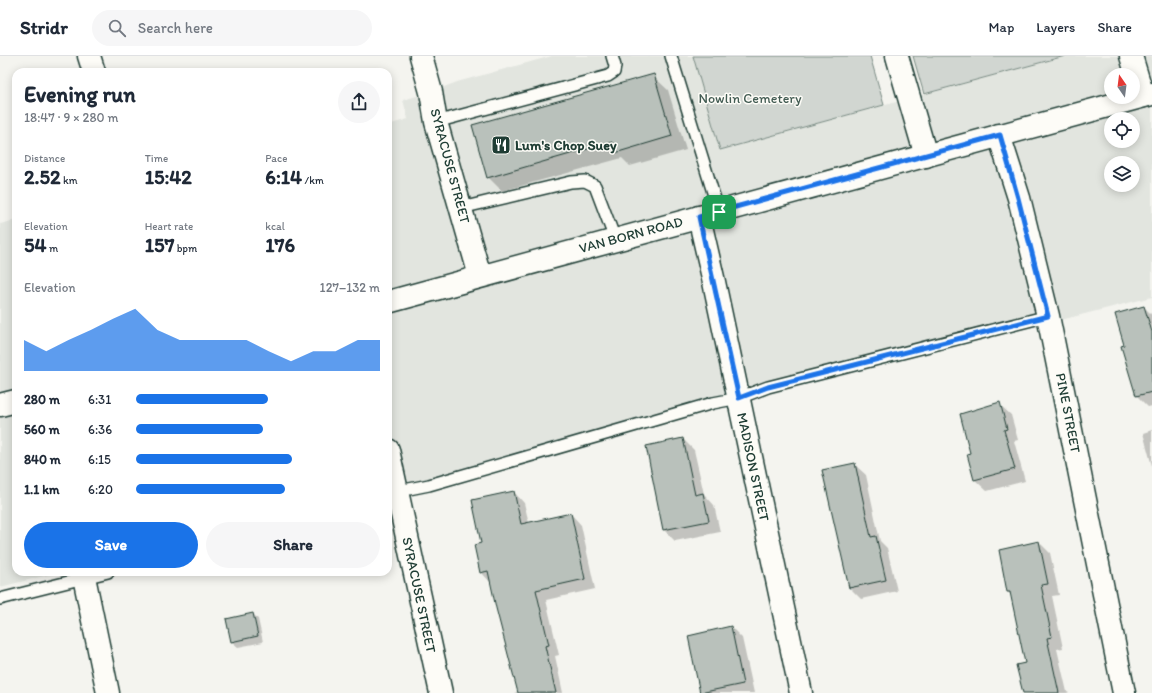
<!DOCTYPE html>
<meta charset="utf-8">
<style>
:root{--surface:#fff;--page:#f6f6f7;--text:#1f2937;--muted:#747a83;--line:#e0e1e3;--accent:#1a73e8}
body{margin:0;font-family:Itim,sans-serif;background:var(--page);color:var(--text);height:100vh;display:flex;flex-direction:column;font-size:15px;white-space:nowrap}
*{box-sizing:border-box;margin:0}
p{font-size:13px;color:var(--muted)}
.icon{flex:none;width:22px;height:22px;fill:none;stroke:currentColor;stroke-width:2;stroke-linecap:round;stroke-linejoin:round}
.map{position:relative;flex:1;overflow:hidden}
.sheet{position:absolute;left:12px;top:12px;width:380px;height:508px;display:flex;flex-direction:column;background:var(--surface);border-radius:12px;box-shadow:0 2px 10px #0003}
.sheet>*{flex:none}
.needle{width:26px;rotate:346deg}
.controls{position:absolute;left:1104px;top:12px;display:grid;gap:8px}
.controls a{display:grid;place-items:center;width:36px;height:36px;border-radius:50%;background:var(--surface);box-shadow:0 2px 10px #0003;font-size:20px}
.pin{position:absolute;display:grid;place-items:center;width:34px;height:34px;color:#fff;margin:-17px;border-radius:8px;box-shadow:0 2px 6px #0006}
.round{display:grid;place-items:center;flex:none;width:42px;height:42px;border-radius:21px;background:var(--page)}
.overview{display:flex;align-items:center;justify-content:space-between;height:68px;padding:0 12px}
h1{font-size:22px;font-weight:700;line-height:30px}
.stats{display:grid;grid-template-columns:repeat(3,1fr);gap:6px;height:68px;padding:4px 12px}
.stats div{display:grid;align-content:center}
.stats b{font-size:20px;font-weight:700}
.stats small{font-size:11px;font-weight:400}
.stats p{font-size:11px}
.chart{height:112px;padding:8px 12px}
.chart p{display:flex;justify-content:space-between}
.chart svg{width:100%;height:72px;margin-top:4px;fill:var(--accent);opacity:.7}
.primary-button{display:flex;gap:8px;margin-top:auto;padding:8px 12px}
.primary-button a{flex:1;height:46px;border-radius:24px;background:var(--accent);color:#fff;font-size:16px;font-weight:700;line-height:46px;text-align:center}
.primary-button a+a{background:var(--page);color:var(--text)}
ul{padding:0 12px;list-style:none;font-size:13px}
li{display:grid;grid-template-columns:64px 48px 1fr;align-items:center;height:30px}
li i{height:10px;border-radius:5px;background:var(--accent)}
header{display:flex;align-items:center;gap:24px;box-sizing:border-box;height:56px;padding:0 20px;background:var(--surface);border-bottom:1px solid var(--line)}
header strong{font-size:19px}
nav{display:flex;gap:22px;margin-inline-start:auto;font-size:14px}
.search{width:280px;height:36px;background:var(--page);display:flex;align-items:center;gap:10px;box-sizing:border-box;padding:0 14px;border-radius:22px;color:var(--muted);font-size:15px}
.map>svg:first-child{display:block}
</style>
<header>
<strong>Stridr</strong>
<div class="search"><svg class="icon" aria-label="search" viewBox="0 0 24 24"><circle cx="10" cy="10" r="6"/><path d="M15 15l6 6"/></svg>Search here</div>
<nav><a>Map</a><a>Layers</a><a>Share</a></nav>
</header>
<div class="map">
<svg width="1152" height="637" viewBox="0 0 1152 637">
<rect width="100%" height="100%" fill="#f4f4ef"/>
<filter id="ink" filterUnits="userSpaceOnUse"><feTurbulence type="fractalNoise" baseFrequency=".025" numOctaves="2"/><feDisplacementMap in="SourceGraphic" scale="8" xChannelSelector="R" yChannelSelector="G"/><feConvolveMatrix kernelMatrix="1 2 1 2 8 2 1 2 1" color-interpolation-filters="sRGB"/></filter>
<g filter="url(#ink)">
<path fill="#e2e5df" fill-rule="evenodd" d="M 552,0 L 693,0 L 720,94 L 1065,0 L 1152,0 L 1152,241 L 388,433 L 388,69 L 408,63 L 403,44 L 431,36 L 457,26 ZM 1111,19 L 1133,19 L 1133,41 L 1111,41 ZM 1111,63 L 1133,63 L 1133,85 L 1111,85 ZM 1111,107 L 1133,107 L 1133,129 L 1111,129 Z
M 16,164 L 16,516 L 60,516 L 0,531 L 0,168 Z"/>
<path fill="#d1d6d1" stroke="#788a82" d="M 693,0 L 870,0 L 884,49 L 720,94 Z
M 913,0 L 1065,0 L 924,38 Z"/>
<path fill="#0003" d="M 653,20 L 668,34 L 686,94 L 630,110 L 622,102 L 502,135 L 488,121 Z
M 1144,251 L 1152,259 L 1152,350 L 1148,351 L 1137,340 L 1125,290 Z
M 999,348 L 1011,359 L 1018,384 L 1014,385 L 1025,425 L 987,435 L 975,424 L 968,399 L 972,398 Z
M 1152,374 L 1152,410 L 1143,377 Z
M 683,383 L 694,394 L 704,438 L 714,449 L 720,476 L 675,485 L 664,474 Z
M 854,408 L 866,419 L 880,485 L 887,492 L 897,535 L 861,543 L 850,532 Z
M 514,436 L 524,447 L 529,467 L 571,458 L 581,469 L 595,533 L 546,544 L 559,599 L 555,600 L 563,637 L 514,637 L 519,635 L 491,527 L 481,516 L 482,488 Z
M 1039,486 L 1050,497 L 1059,539 L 1052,540 L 1063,592 L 1057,593 L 1067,636 L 1069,637 L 1024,637 L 1026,608 L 1011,539 L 1008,536 Z
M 253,558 L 258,563 L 263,586 L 238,591 L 232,586 L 227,563 Z
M 731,571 L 742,582 L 754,637 L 701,637 L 689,580 Z"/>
<path fill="#b9c1bb" stroke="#1f3d34" d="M 654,18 L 672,80 L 615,97 L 612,86 L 487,122 L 472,69 Z
M 1144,250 L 1152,276 L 1152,336 L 1136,340 L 1121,290 L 1124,289 L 1115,258 Z
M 1000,346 L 1007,373 L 1004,374 L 1015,413 L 974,424 L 967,398 L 970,397 L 960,358 Z
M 683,382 L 695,439 L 703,437 L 709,465 L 663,474 L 646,390 Z
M 855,407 L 871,481 L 876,480 L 886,524 L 849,532 L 822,414 Z
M 514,435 L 521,468 L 571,457 L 585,523 L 536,534 L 549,589 L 545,590 L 556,637 L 518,637 L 496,552 L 488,515 L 480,517 L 474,489 L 481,487 L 472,444 Z
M 1039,485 L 1048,528 L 1041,529 L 1052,581 L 1047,582 L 1059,637 L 1023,637 L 1016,609 L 1025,607 L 1010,536 L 1007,536 L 999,494 Z
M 253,557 L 258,580 L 231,586 L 226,563 Z
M 731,570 L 743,628 L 700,637 L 688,580 Z"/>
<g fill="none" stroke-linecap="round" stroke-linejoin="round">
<defs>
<path id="service" d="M 671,0 L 719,156
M 436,66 L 608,20 L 614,16 L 615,10 L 612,0
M 461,152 L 571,126 L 585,125 L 595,130 L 615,183
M 394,436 L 429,429 L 713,347 L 739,342 L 768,331 L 1048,260
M 0,543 L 108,516"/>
<path id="minor" d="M 89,0 L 94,16
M 421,0 L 431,36 L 436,66 L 480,220
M 897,0 L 926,100
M 1131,0 L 1143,40
M 999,79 L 1019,142 L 1048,260 L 1124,637
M 699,161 L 714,226 L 801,637
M 388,394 L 441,637
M 83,516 L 108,637"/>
<path id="secondary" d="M 388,246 L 1152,38
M 0,349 L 16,345"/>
</defs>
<use href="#service" stroke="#1f3d34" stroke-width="14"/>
<use href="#minor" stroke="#1f3d34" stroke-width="25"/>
<use href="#secondary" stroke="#1f3d34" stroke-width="25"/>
<use href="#service" stroke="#fdfcf7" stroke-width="11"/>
<use href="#minor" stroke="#fdfcf7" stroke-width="22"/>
<use href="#secondary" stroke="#fdfcf7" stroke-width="22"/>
</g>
</g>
<g fill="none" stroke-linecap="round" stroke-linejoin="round" filter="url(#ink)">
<defs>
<path id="route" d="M 1000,79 L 1018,142 L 1048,260 L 768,331 L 739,342 L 699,161 Z"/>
</defs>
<use href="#route" stroke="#fff" stroke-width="8"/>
<use href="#route" stroke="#1a73e8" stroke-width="5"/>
</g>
<defs>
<symbol id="restaurant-square" viewBox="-11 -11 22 22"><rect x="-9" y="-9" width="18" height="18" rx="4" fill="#1f3d34" stroke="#fdfcf7"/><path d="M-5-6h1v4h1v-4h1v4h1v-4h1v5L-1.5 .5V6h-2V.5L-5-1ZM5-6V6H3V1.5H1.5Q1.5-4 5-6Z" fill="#fff"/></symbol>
</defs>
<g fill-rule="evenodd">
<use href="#restaurant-square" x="490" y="78" width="22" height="22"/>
</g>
<g text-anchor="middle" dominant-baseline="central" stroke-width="3" stroke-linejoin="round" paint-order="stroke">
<g font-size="14" fill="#435c53" stroke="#fdfcf7">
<text x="750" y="42">Nowlin Cemetery</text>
</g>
<g font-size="14" font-weight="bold" fill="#1f3d34" stroke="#fdfcf7" text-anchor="start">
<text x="515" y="89">Lum's Chop Suey</text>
</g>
<g font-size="14" fill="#1f3d34" stroke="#fdfcf7">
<text transform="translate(450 110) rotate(75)">SYRACUSE STREET</text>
<text transform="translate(631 179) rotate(-15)">VAN BORN ROAD</text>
<text transform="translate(1068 357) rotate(79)">PINE STREET</text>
<text transform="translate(753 411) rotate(78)">MADISON STREET</text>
<text transform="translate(419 539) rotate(78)">SYRACUSE STREET</text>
</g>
</g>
</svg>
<div class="controls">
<a><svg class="needle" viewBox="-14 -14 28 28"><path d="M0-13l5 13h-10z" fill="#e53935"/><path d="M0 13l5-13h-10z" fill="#747a83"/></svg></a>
<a><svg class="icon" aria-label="locate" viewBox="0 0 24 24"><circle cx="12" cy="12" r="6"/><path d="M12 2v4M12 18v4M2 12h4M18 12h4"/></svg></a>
<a><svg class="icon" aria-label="layers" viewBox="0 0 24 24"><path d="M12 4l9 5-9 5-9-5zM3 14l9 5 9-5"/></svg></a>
</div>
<div class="pin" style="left:719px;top:156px;background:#1e9e55"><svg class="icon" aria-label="arrive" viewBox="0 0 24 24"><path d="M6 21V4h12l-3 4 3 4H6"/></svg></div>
<section class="sheet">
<div class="overview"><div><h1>Evening run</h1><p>18:47 · 9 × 280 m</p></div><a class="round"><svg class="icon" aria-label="share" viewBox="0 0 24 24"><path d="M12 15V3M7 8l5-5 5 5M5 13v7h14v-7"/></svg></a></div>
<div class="stats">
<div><p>Distance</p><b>2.52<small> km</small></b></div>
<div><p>Time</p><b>15:42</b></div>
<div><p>Pace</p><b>6:14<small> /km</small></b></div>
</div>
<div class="stats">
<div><p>Elevation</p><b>54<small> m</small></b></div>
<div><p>Heart rate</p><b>157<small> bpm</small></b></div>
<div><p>kcal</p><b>176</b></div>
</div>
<div class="chart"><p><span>Elevation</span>127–132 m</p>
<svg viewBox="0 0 160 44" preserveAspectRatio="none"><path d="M0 44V25L10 32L20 25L30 19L40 12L50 6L60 19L70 25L80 25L90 25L100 25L110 32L120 38L130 32L140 32L150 25L160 25V44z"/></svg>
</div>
<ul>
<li><b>280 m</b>6:31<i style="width:54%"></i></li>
<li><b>560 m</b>6:36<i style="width:52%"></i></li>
<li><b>840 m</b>6:15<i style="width:64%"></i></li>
<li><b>1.1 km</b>6:20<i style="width:61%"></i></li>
</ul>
<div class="primary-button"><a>Save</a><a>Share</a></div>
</section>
</div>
